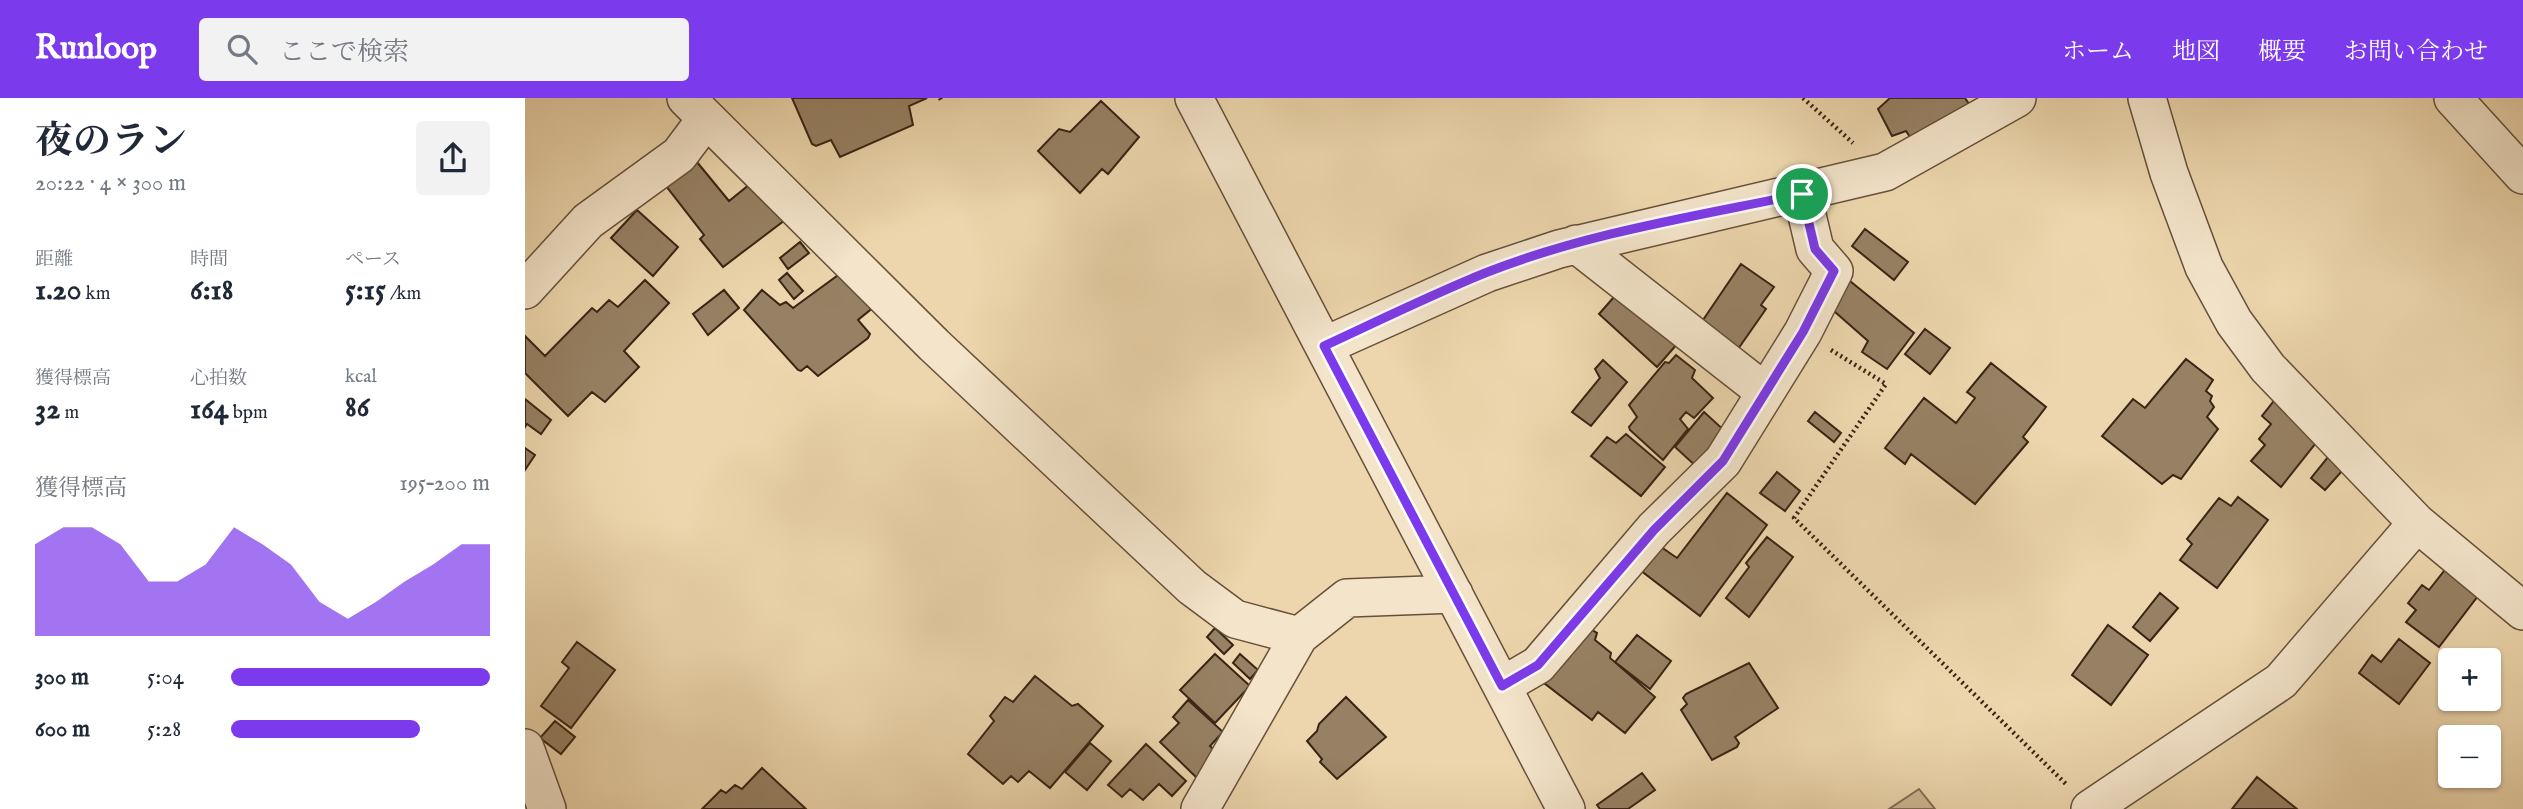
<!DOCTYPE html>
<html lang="ja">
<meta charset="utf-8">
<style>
:root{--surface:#fff;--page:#f2f2f3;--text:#1f2937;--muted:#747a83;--accent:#7c3aed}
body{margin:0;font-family:"IM FELL English","Noto Serif JP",serif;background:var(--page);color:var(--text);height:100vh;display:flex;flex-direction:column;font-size:26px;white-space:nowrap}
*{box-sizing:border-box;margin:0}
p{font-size:23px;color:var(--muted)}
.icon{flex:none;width:38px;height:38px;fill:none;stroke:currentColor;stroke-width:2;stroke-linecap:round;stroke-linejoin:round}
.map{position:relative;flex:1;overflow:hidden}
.details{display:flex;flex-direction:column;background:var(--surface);width:525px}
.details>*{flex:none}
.controls{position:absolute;left:1913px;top:550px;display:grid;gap:14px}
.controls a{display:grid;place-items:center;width:63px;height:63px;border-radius:7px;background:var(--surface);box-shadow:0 2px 5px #0004;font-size:35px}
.pin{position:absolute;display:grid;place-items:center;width:60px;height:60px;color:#fff;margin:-30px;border:4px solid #fff;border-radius:50%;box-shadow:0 2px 7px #0007}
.round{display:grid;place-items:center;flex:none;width:74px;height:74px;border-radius:7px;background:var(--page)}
.headline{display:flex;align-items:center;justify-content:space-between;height:119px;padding:0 35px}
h1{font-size:38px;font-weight:700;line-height:52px}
.figures{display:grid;grid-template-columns:repeat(3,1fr);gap:10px;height:119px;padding:7px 35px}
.figures div{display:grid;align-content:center}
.figures b{font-size:30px;font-weight:700}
.figures small{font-size:19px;font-weight:400}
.figures p{font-size:19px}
.chart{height:196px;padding:14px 35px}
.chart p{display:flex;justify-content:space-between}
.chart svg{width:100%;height:126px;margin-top:7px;fill:var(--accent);opacity:.7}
ul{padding:0 35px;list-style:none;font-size:23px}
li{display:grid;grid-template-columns:112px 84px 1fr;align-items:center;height:52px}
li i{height:18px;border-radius:9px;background:var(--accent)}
header{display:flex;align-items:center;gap:42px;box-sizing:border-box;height:98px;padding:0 35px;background:var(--accent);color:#fff}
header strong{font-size:33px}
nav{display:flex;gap:38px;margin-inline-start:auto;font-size:24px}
.search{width:490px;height:63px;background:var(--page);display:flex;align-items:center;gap:18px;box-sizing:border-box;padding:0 24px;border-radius:7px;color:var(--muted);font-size:26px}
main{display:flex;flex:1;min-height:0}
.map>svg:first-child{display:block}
</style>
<header>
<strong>Runloop</strong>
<div class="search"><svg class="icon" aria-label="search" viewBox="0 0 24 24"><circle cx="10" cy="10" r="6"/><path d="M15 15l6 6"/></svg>ここで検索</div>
<nav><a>ホーム</a><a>地図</a><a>概要</a><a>お問い合わせ</a></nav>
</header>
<main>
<section class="details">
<div class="headline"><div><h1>夜のラン</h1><p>20:22 · 4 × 300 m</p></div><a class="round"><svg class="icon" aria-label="share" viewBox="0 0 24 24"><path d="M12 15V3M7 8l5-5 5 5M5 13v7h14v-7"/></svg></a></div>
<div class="figures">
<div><p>距離</p><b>1.20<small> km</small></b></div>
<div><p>時間</p><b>6:18</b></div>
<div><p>ペース</p><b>5:15<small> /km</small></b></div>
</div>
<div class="figures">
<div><p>獲得標高</p><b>32<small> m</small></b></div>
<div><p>心拍数</p><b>164<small> bpm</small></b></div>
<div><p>kcal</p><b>86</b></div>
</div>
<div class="chart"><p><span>獲得標高</span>195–200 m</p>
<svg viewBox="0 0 160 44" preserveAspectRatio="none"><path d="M0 44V12L10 6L20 6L30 12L40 25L50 25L60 19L70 6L80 12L90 19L100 32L110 38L120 32L130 25L140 19L150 12L160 12V44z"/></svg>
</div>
<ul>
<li><b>300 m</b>5:04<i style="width:100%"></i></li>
<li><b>600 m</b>5:28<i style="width:73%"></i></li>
</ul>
</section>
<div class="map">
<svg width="1998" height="711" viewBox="0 0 1998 711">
<rect width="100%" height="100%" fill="#edd6ad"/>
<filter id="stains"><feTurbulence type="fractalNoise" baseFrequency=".00286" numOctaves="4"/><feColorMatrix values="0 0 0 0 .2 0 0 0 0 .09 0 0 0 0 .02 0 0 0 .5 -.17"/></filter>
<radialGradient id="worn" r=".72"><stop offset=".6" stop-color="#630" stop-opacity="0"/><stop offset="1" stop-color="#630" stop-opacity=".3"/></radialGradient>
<path fill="#ceb893" stroke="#846e54" stroke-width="2" d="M 1394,691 L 1410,711 L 1364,711 Z"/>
<path fill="#978164" stroke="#392414" stroke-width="2" d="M 267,0 L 402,0 L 384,8 L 388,27 L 315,59 L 306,42 L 291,48 L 287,46 Z
M 1365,0 L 1440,0 L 1444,6 L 1385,39 L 1381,33 L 1367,38 L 1353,11 Z
M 576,3 L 614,39 L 583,76 L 577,71 L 555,95 L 513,53 L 534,31 L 545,34 Z
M 167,58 L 204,103 L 230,82 L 260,122 L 198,169 L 175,141 L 179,137 L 138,84 Z
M 112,112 L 153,149 L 128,178 L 86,140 Z
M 1340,131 L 1383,164 L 1369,182 L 1327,148 Z
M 275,144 L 284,155 L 263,171 L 255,160 Z
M 1216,166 L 1249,189 L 1236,207 L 1241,211 L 1213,251 L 1176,225 Z
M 327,167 L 355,204 L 333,222 L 345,236 L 343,240 L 293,278 L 282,268 L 276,273 L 273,272 L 219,212 L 237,192 L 255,207 L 261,204 L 268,210 Z
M 262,175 L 278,193 L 269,201 L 254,182 Z
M 1320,179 L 1389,235 L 1362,271 L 1337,254 L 1343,243 L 1301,206 Z
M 120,182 L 144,205 L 99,253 L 114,269 L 80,304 L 67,294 L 43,318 L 0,275 L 0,238 L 20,258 L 67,210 L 72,214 L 84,202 L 93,209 Z
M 1096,191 L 1153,245 L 1132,269 L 1074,216 Z
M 199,192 L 214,210 L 183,237 L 168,216 Z
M 1400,231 L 1425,250 L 1405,276 L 1380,256 Z
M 1151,257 L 1170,272 L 1167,280 L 1188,300 L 1169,320 L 1161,314 L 1155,321 L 1163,331 L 1138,362 L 1105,332 L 1104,329 L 1112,319 L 1104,307 L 1140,264 L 1144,265 Z
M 1661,261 L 1688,282 L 1681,293 L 1687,298 L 1685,303 L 1689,309 L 1682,319 L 1693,331 L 1656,381 L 1648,377 L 1637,386 L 1577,338 L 1608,301 L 1620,310 Z
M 1078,262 L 1102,284 L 1066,328 L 1047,314 L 1075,280 L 1070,271 Z
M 1466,265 L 1521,309 L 1498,339 L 1503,344 L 1450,406 L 1386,356 L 1380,366 L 1360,350 L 1399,300 L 1431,325 L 1450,300 L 1442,294 Z
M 1752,299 L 1794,341 L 1756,389 L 1726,363 L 1740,347 L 1734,341 L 1746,326 L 1737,318 Z
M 0,301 L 26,322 L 16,336 L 2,326 L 0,329 Z
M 1179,314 L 1202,335 L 1173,370 L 1150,349 Z
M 1290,314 L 1316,335 L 1309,344 L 1283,323 Z
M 1101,336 L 1140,369 L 1116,398 L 1066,358 L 1082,339 L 1091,345 Z
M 0,350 L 10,357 L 0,372 Z
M 1803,359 L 1817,373 L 1800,392 L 1786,380 Z
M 1252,374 L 1275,393 L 1260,413 L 1235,395 Z
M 1202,395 L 1242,427 L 1175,518 L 1115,472 L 1133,447 L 1152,460 Z
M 1713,399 L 1743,422 L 1692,490 L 1655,462 L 1667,446 L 1662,441 L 1694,400 L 1706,408 Z
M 1242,439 L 1268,459 L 1224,519 L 1201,500 L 1224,469 L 1221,465 Z
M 1923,468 L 1956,494 L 1914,549 L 1881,524 L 1891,512 L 1883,505 L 1897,487 L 1904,492 Z
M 1635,495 L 1653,510 L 1625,543 L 1608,529 Z
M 1583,527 L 1623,557 L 1586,607 L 1547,577 Z
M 690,530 L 708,547 L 699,556 L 682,539 Z
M 1064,530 L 1072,535 L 1070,542 L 1086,555 L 1085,560 L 1130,599 L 1100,635 L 1073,614 L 1067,622 L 1019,585 Z
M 1112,537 L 1146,563 L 1125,591 L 1090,564 Z
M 1874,541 L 1905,565 L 1874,606 L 1834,575 L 1847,557 L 1856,564 Z
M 52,544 L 90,572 L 46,630 L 16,608 L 44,570 L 37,564 Z
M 690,556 L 725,588 L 690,625 L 655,592 Z
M 715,556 L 733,572 L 725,581 L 708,565 Z
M 1224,565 L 1253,610 L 1210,639 L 1214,645 L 1212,649 L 1187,662 L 1156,612 L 1162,606 L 1158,600 L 1161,596 Z
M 510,578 L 547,608 L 553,606 L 578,628 L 525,690 L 504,673 L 493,684 L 486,678 L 478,686 L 443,656 L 469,623 L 465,618 L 480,599 L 488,604 Z
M 821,599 L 861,639 L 812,681 L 795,664 L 797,661 L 782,643 L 792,633 L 794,626 Z
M 663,602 L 698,634 L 685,648 L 695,658 L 673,681 L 635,644 L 654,625 L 648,619 Z
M 30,623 L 50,639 L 36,656 L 15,640 Z
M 565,645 L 586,663 L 562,692 L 540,674 Z
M 621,646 L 661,683 L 647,698 L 634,686 L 618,702 L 605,691 L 597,699 L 583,687 Z
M 237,670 L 281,711 L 177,711 L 196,692 L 201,695 L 210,687 L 217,691 Z
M 1117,675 L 1130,692 L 1103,711 L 1075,711 L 1072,707 Z
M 1732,679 L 1772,711 L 1707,711 Z"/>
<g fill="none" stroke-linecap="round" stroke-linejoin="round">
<defs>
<path id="minor" d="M 161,0 L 409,247 L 667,489 L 710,521 L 774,538
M 669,0 L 1041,711
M 1622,0 L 1644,75 L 1679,169 L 1709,224 L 1743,270 L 1892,425 L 1998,513
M 1928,0 L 1998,77
M 1051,146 L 1240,294
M 0,192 L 63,123 L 154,57 L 181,21
M 799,248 L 962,175 L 1034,151 L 1360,74 L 1492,0
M 977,588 L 1013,567 L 1129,431 L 1198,363 L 1278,234 L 1309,173 L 1290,151 L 1277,96
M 0,650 L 22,711
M 675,711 L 774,538 L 822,500 L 929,496
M 1565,711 L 1756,583 L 1892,425"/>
</defs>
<use href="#minor" stroke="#66503a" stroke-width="40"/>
<path stroke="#392414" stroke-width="4.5" stroke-dasharray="2 3.5" stroke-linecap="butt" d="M 415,0 L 417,4
M 1278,0 L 1328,45
M 1306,252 L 1361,286 L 1269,420 L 1543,688"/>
<use href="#minor" stroke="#f3e4ca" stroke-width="37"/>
</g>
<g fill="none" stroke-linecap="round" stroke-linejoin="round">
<defs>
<path id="route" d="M 1277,96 L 1290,151 L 1309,173 L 1278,234 L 1198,363 L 1129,432 L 1013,567 L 977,588 L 799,248 C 853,223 906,197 960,175 C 1061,135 1172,118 1277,96 Z"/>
</defs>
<use href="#route" stroke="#fff" stroke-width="14"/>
<use href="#route" stroke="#7c3aed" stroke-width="9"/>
</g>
<rect width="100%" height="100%" filter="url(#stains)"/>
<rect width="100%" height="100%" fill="url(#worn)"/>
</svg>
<div class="controls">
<a>+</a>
<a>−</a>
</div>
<div class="pin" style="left:1277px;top:96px;background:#1e9e55"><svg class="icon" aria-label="arrive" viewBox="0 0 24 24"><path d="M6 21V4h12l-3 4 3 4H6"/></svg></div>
</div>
</main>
